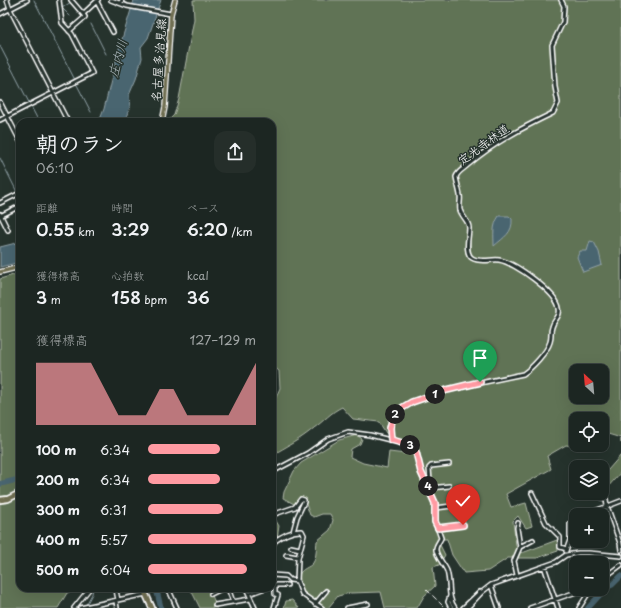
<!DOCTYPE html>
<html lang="ja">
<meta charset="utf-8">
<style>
:root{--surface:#1c2622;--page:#252e2a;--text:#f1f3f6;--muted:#a0a5a5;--line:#3a4340;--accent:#ff9aa2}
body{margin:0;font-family:"Playpen Sans","Klee One",sans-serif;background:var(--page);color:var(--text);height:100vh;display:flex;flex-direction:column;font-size:15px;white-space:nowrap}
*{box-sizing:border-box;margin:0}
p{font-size:13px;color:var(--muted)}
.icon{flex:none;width:22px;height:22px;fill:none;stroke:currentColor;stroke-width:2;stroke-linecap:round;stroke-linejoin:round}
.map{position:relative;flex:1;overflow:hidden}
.details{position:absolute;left:16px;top:118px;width:260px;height:474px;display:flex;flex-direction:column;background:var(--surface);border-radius:12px;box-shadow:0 4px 16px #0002,0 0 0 1px var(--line)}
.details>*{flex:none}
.needle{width:26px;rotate:334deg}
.fabs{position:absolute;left:569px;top:364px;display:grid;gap:8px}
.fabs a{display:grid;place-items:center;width:40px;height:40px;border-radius:8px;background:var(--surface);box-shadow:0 4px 16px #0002,0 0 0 1px var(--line);font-size:20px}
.pin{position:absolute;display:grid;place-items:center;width:34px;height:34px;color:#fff;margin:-41px -17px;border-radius:50% 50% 50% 0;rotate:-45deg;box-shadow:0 0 4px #0007}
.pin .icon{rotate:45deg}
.km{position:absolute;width:20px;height:20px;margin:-10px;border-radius:50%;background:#222;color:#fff;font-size:11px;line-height:20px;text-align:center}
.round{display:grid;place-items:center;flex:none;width:42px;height:42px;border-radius:12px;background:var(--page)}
.summary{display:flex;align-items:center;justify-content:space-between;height:68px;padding:0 20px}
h1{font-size:22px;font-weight:600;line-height:30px}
.metrics{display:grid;grid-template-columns:repeat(3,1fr);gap:6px;height:68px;padding:4px 20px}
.metrics div{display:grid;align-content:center}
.metrics b{font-size:17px;font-weight:600}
.metrics small{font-size:11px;font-weight:400}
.metrics p{font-size:11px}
.chart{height:112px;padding:8px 20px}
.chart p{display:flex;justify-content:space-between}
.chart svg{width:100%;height:72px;margin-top:4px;fill:var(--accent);opacity:.7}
ul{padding:0 20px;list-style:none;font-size:13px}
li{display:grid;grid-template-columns:64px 48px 1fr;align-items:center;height:30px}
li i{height:10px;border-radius:5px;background:var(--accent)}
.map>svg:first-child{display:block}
</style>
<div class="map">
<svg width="621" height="608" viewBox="0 0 621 608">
<rect width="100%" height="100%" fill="#26332d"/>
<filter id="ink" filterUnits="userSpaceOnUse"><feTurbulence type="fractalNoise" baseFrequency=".025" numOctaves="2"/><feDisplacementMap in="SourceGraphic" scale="8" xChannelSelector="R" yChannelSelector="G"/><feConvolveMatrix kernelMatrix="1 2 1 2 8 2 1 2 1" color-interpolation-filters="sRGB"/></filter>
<g filter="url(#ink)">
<path fill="#617355" stroke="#b0b9aa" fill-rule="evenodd" d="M 193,0 L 621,0 L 621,443 L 621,438 L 608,434 L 602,438 L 602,419 L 576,419 L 576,445 L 590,445 L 586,448 L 566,445 L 547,456 L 551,469 L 506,494 L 511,507 L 526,503 L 532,526 L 526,528 L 518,516 L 513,521 L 516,546 L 522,553 L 557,540 L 558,551 L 537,558 L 508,558 L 488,571 L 464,573 L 452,555 L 447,539 L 437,539 L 445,555 L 439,565 L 433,567 L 435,586 L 424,596 L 417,608 L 385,608 L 381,592 L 350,593 L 338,596 L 328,608 L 318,608 L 320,606 L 302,590 L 299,575 C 302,568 309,568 313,563 C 317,557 316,547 317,541 L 330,530 L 333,520 L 330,514 L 322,514 L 314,517 L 310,515 L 306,504 L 294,504 L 283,498 L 284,492 L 294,471 L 301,463 L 339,440 L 357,435 L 362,439 L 360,444 L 351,449 L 350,457 L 363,463 L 387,468 L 389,452 L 406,454 L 402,440 L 386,433 L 379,422 L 353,419 L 342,407 C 331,412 324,421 314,428 C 301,439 286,447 272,455 L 272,403 L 274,402 L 280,388 L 279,371 L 272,365 L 272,122 L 167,122 L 174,115 L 179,99 L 194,19 ZM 576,371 L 602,371 L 602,397 L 576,397 Z
M 20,273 L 20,588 L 77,588 L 67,593 L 58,608 L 0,608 L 0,279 Z
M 621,455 L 621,472 L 607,488 L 602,485 L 602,473 L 608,470 Z
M 272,514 L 279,526 L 276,545 L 272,547 Z
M 190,588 L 209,588 L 217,608 L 200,608 Z
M 292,600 L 299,608 L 284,608 L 286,601 Z"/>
<path fill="#4a6570" stroke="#92a3a9" d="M 134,0 L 161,0 L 148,38 L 141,47 L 142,58 L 136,79 L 129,95 L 130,107 L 124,122 L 99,122 L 104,109 L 118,52 Z
M 499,216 L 509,216 L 512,219 C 513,233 504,237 494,246 C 494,235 492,226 499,216 Z
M 590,241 L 594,242 L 599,252 L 602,265 L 583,272 L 577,257 L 580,251 L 587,251 Z
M 20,242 L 20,262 L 0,267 L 0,247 Z"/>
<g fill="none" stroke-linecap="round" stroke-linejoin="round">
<path stroke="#92a3a9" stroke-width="1" d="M 34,0 L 75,80
M 70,16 L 62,8 L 71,2
M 91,24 L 106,54
M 0,46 L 39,122
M 76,83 L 91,112
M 0,158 L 17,192
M 86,605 L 92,594 L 93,588"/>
<path stroke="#4a6570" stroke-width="5.5" d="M 0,484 L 20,479
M 156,588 L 161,608
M 588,608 L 607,587 L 612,585 L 621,576"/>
<defs>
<path id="minor" d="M 7,0 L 10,9 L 68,122
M 71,0 L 83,14
M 111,0 L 127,6 L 171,14
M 97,2 L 113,32
M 121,2 L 122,0
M 0,14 L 27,0
M 69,31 L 85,17 L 83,14 L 98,0
M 0,102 L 20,141
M 0,120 L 92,73 L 72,34 L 62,23 L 59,0
M 0,203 L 18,194 L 19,196 L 20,195
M 0,214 L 8,230
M 0,216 L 20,206
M 391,440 L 390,428 L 394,415 L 402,408 L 412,402 L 447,390 L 523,374 C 532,368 547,352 550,342 C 552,337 550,332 552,327 C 554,319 561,317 559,308 C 557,293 514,262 499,260 C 491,259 480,263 472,258 C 464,253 469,236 469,228 C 469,221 462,217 460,210 C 459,205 461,200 460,195 C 459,189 457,183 456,177 C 458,171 464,169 469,164 C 495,142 522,128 553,113 L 558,103 L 555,87 L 552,45 L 563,22 L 564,6 L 561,0
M 272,472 L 308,453 L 328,439 L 348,432 L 370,435 L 410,445 L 416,452 L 421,472 L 435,503 L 435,521 L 441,538 C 440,541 436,545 436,549 C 435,555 445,565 447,571 C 451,584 447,597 455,608
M 573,474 L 576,480
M 432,487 L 430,482 L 429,468 L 431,466 L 449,464
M 431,488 L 449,486
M 532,493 L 546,523 L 560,537 L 560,547 L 567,549
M 589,493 L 606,499 L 607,506 L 620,543 L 621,550
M 436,508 L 459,505
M 272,515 L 295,507 L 301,499 L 304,500 L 304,502 L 297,517 L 293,532
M 578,515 L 581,513 L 595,511 L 621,501
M 438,529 L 463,525
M 272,543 C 280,537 291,530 302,531 L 304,535 L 298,558 L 297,581 L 302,594 L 322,608
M 291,547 L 300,549
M 520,547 L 533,540
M 566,551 L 570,540 L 570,524 L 576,516
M 286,555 L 298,557
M 544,566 L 558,608
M 272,575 L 286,576 L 290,580 L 297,581
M 517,575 L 514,561 L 520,547 L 517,528 L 518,523
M 602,579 L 621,565
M 272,585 L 287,585
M 491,585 L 499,608
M 114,588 L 116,590 L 118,600
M 168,588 L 177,608
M 228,588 L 233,602
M 246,588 L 255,608
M 211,594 L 223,588
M 249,594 L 265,588
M 450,596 L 448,602 L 451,608
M 116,601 L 117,608
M 315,604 L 326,591
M 215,605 L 250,599
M 74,608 L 90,588
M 80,608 L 146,594
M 274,608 L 278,595 L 275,594 L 275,585
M 347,608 L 368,604
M 463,608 L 480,592
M 467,608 L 482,592 L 491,585 L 556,562 L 566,555 L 578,553 L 589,553 L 621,556
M 530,608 L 585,589
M 579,608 L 591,589"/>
<path id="major" d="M 162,122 L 165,107 L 171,14 L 175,0
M 0,272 L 20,267"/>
<path id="highway" d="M 0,500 L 8,499 L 20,493
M 143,588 L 152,608"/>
</defs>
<use href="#minor" stroke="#fff" stroke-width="6"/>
<use href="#major" stroke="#fff" stroke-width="6"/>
<use href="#highway" stroke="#fff" stroke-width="8"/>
<use href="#minor" stroke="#26332d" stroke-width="3"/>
<use href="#major" stroke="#716f52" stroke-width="3.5"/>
<use href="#highway" stroke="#716f52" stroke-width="4.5"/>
<path stroke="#fff" stroke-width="1" stroke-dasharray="6 3" stroke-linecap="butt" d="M 426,589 L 445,608"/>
</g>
</g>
<g fill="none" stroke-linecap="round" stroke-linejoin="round" filter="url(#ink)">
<defs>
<path id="route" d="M 463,525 L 438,528 L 435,522 L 435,503 L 421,472 L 416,452 L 410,445 L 391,440 L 390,428 L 392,420 L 394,415 L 402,408 L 412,402 L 447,390 L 480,382"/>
</defs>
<use href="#route" stroke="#fff" stroke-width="8"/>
<use href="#route" stroke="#ff9aa2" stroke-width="5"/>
</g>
<g text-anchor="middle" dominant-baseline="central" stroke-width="3" stroke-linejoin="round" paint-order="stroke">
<g font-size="12" fill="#fff" stroke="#26332d">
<text transform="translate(158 60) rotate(-86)">名古屋多治見線</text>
<text transform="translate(483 144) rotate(-36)">定光寺林道</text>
</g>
<g font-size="13" font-style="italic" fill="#aebabf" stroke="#26332d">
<text transform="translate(117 58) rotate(-75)">庄内川</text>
</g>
</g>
</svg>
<div class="fabs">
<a><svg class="needle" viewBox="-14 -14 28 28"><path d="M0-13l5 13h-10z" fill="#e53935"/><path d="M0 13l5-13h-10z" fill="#a0a5a5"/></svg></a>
<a><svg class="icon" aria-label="locate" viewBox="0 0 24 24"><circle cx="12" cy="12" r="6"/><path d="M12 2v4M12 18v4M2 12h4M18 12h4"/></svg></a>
<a><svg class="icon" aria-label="layers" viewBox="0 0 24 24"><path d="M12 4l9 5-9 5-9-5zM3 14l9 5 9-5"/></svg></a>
<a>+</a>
<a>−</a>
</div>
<div class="pin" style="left:480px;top:382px;background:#1e9e55"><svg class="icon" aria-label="arrive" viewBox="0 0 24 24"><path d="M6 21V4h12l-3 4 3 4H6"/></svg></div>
<div class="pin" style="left:463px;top:525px;background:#d93025"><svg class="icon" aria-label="check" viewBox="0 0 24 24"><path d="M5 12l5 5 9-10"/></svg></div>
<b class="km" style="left:435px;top:394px">1</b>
<b class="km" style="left:395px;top:414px">2</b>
<b class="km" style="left:410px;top:445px">3</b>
<b class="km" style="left:428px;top:486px">4</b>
<section class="details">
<div class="summary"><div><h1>朝のラン</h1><p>06:10</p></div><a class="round"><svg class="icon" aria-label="share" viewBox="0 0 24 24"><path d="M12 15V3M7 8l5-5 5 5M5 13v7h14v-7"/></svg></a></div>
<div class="metrics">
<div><p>距離</p><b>0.55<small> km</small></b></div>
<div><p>時間</p><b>3:29</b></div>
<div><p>ペース</p><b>6:20<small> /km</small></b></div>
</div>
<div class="metrics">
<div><p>獲得標高</p><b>3<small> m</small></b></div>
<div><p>心拍数</p><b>158<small> bpm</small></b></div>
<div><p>kcal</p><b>36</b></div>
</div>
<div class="chart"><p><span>獲得標高</span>127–129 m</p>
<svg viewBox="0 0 160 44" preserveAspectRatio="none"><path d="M0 44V6L10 6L20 6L30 6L40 6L50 22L60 38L70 38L80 38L90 22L100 22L110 38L120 38L130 38L140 38L150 22L160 6V44z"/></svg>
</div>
<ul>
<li><b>100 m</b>6:34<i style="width:67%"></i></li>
<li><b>200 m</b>6:34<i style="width:67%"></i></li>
<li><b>300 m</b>6:31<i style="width:69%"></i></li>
<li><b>400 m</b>5:57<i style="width:100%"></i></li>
<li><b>500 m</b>6:04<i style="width:92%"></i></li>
</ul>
</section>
</div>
